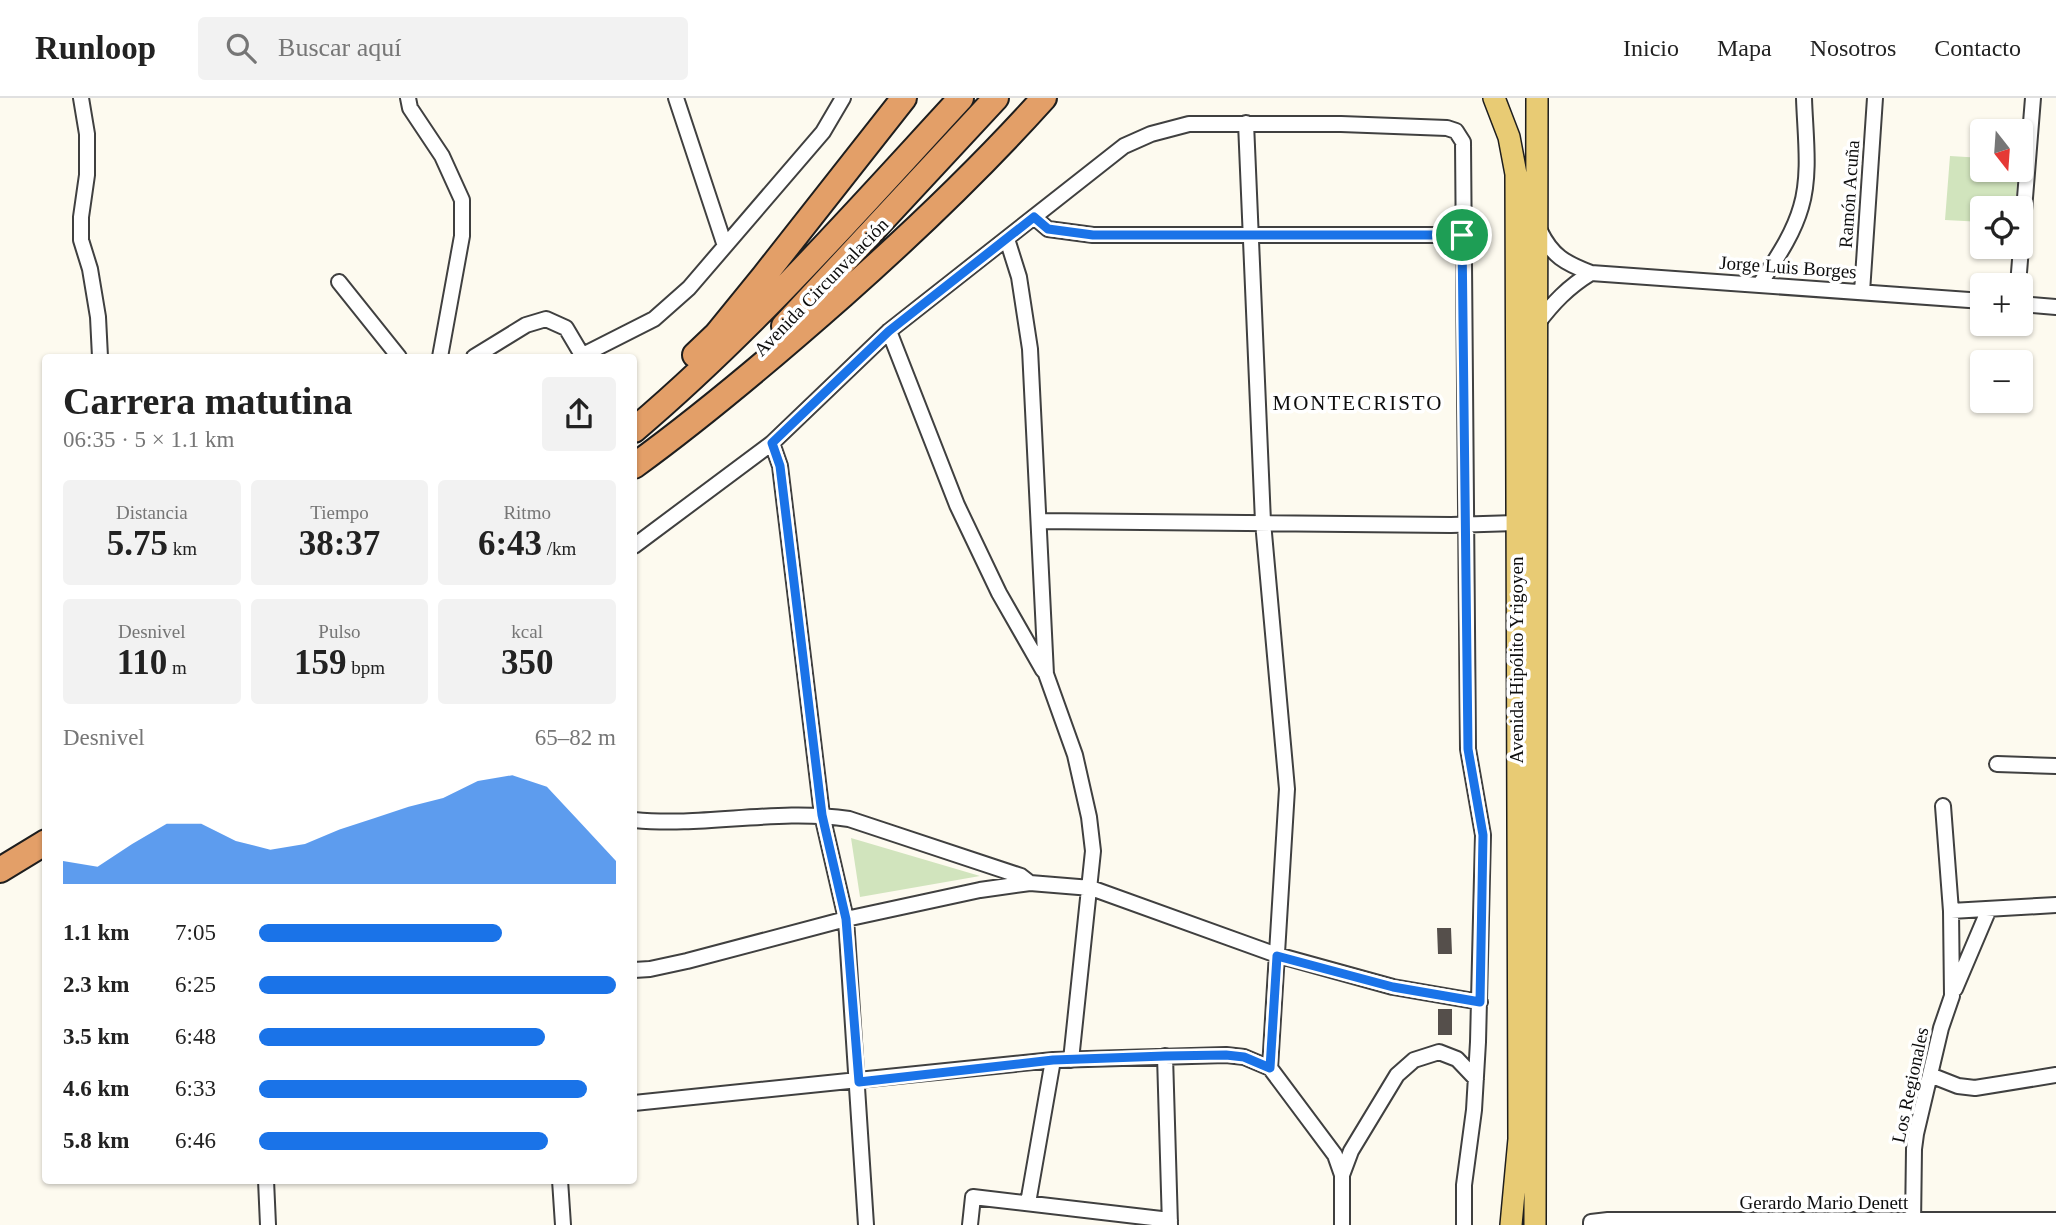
<!DOCTYPE html>
<html lang="es">
<meta charset="utf-8">
<style>
:root{--surface:#fff;--page:#f2f2f2;--text:#222;--muted:#767676;--line:#e0e0e0;--accent:#1a73e8}
body{margin:0;font-family:"Times New Roman",serif;background:var(--page);color:var(--text);height:100vh;display:flex;flex-direction:column;font-size:26px;white-space:nowrap}
*{box-sizing:border-box;margin:0}
p{font-size:23px;color:var(--muted)}
.icon{flex:none;width:38px;height:38px;fill:none;stroke:currentColor;stroke-width:2;stroke-linecap:round;stroke-linejoin:round}
.map{position:relative;flex:1;overflow:hidden}
.side{position:absolute;left:42px;top:256px;width:595px;height:830px;display:flex;flex-direction:column;background:var(--surface);border-radius:7px;box-shadow:0 2px 5px #0004}
.side>*{flex:none}
.needle{width:46px;rotate:163deg}
.controls{position:absolute;left:1970px;top:21px;display:grid;gap:14px}
.controls a{display:grid;place-items:center;width:63px;height:63px;border-radius:7px;background:var(--surface);box-shadow:0 2px 5px #0004;font-size:35px}
.pin{position:absolute;display:grid;place-items:center;width:60px;height:60px;color:#fff;margin:-30px;border:4px solid #fff;border-radius:50%;box-shadow:0 2px 7px #0007}
.round{display:grid;place-items:center;flex:none;width:74px;height:74px;border-radius:7px;background:var(--page)}
.overview{display:flex;align-items:center;justify-content:space-between;height:119px;padding:0 21px}
h1{font-size:38px;font-weight:600;line-height:52px}
.metrics{display:grid;grid-template-columns:repeat(3,1fr);gap:10px;height:119px;padding:7px 21px}
.metrics div{display:grid;align-content:center;border-radius:7px;background:var(--page);text-align:center}
.metrics b{font-size:35px;font-weight:600}
.metrics small{font-size:19px;font-weight:400}
.metrics p{font-size:19px}
.chart{height:196px;padding:14px 21px}
.chart p{display:flex;justify-content:space-between}
.chart svg{width:100%;height:126px;margin-top:7px;fill:var(--accent);opacity:.7}
ul{padding:0 21px;list-style:none;font-size:23px}
li{display:grid;grid-template-columns:112px 84px 1fr;align-items:center;height:52px}
li i{height:18px;border-radius:9px;background:var(--accent)}
header{display:flex;align-items:center;gap:42px;box-sizing:border-box;height:98px;padding:0 35px;background:var(--surface);border-bottom:2px solid var(--line)}
header strong{font-size:33px}
nav{display:flex;gap:38px;margin-inline-start:auto;font-size:24px}
.search{width:490px;height:63px;background:var(--page);display:flex;align-items:center;gap:18px;box-sizing:border-box;padding:0 24px;border-radius:7px;color:var(--muted);font-size:26px}
.map>svg:first-child{display:block}
</style>
<header>
<strong>Runloop</strong>
<div class="search"><svg class="icon" aria-label="search" viewBox="0 0 24 24"><circle cx="10" cy="10" r="6"/><path d="M15 15l6 6"/></svg>Buscar aquí</div>
<nav><a>Inicio</a><a>Mapa</a><a>Nosotros</a><a>Contacto</a></nav>
</header>
<div class="map">
<svg width="2056" height="1127" viewBox="0 0 2056 1127">
<rect width="100%" height="100%" fill="#fdfaef"/>
<path fill="#d1e4bd" d="M 1950,58 L 1983,60 L 1983,72 L 2018,72 L 2015,110 L 1983,110 L 1983,124 L 1945,122 Z
M 851,740 L 980,778 L 860,799 Z"/>
<path fill="#554f4b" d="M 1437,830 L 1451,830 L 1452,856 L 1438,856 Z
M 1438,911 L 1452,911 L 1452,937 L 1438,937 Z"/>
<g fill="none" stroke-linecap="round" stroke-linejoin="round">
<defs>
<path id="street" d="M 81,0 L 87,36 L 87,77 L 81,119 L 81,142 L 90,171 L 98,219 L 100,259
M 408,0 L 410,10 L 442,58 L 462,102 L 462,138 L 440,259
M 676,0 L 725,148
M 1246,25 L 1263,424 L 1287,691 L 1270,970
M 1034,119 L 1048,131 L 1093,137 L 1462,137
M 1540,133 C 1552,158 1565,165 1591,175 L 1983,203
M 1007,141 L 1019,179 L 1030,251 L 1046,576 L 1075,657 L 1089,719 L 1093,753 L 1071,962
M 339,184 L 399,259
M 1760,186 C 1776,161 1793,137 1801,109 C 1811,76 1805,35 1804,0
M 2018,187 L 2033,0
M 1862,194 L 1875,0
M 2021,206 L 2056,209
M 1537,226 C 1553,205 1568,189 1591,175
M 889,233 L 957,407 L 999,495 L 1043,572
M 474,259 L 526,227 L 546,221 L 566,230 L 582,257
M 579,259 L 654,221 L 689,190 L 823,34 L 843,0
M 1039,423 L 1451,427 L 1516,425
M 634,448 L 772,345
M 1997,666 L 2056,668
M 634,722 C 705,729 778,710 849,721 L 1021,778 L 1030,785
M 1951,813 L 2056,807
M 634,872 L 650,871 L 687,863 L 846,821 L 980,792 L 1030,785 L 1091,790 L 1277,857 L 1393,889 L 1480,904
M 1955,891 L 1989,811
M 1165,958 L 1170,1127
M 1930,977 L 1958,988 L 1975,990 L 2056,977
M 634,1005 L 1053,962 L 1226,957 L 1244,959 L 1270,970 L 1335,1057 L 1342,1077
M 266,1082 L 268,1127
M 560,1082 L 563,1127
M 1028,1105 L 1053,962
M 866,1127 L 846,821 L 822,717 L 780,368 L 772,345 L 889,233 L 1124,48 L 1151,36 L 1189,26 L 1341,26 L 1447,30 L 1456,33 L 1463,44 L 1468,651 L 1483,737 L 1478,944 L 1474,1012 L 1464,1087 L 1464,1127
M 970,1127 L 973,1099 L 1170,1122
M 1342,1127 L 1342,1077 L 1351,1053 L 1397,977 L 1414,962 L 1439,954 L 1457,961 L 1476,981
M 1591,1127 L 1591,1124 L 1608,1122 L 2056,1122
M 1913,1127 L 1914,1051 L 1916,1036 L 1941,930 L 1952,898 L 1951,813 L 1943,708"/>
<path id="primary" d="M 1494,0 L 1509,39 L 1516,76 L 1519,1041 L 1511,1127
M 1535,1127 L 1537,0"/>
<path id="highway" d="M 784,228 L 996,0
M 695,257 L 716,237 L 764,178 L 904,0
M 634,332 C 753,231 855,115 961,0
M 634,368 C 707,315 775,257 843,197 C 914,134 981,70 1044,0
M 0,772 L 46,744"/>
</defs>
<use href="#street" stroke="#404040" stroke-width="18"/>
<use href="#primary" stroke="#1e1e1e" stroke-width="24"/>
<use href="#highway" stroke="#1e1e1e" stroke-width="28"/>
<use href="#street" stroke="#fff" stroke-width="14"/>
<use href="#primary" stroke="#e8cb74" stroke-width="21"/>
<use href="#highway" stroke="#e39f68" stroke-width="24"/>
</g>
<g fill="none" stroke-linecap="round" stroke-linejoin="round">
<defs>
<path id="route" d="M 1034,119 L 1048,131 L 1093,137 L 1462,137 L 1468,651 L 1483,737 L 1480,904 L 1393,889 L 1277,858 L 1270,970 L 1244,959 L 1226,957 L 1165,958 L 1053,962 L 859,984 L 846,821 L 822,717 L 780,368 L 772,345 L 889,233 Z"/>
</defs>
<use href="#route" stroke="#fff" stroke-width="14"/>
<use href="#route" stroke="#1a73e8" stroke-width="9"/>
</g>
<g text-anchor="middle" dominant-baseline="central" stroke-width="7" stroke-linejoin="round" paint-order="stroke">
<g font-size="19" fill="#0d0d0d" stroke="#fff">
<text transform="translate(1849 96) rotate(-86)">Ramón Acuña</text>
<text transform="translate(1788 169) rotate(4)">Jorge Luis Borges</text>
<text transform="translate(821 189) rotate(-46)">Avenida Circunvalación</text>
<text transform="translate(1516 562) rotate(-90)">Avenida Hipólito Yrigoyen</text>
<text transform="translate(1910 987) rotate(-78)">Los Regionales</text>
<text x="1824" y="1104">Gerardo Mario Denett</text>
</g>
<g font-size="21" letter-spacing="2" fill="#0d0d0d" stroke="#fff">
<text x="1358" y="305">MONTECRISTO</text>
</g>
</g>
</svg>
<div class="controls">
<a><svg class="needle" viewBox="-14 -14 28 28"><path d="M0-13l5 13h-10z" fill="#e53935"/><path d="M0 13l5-13h-10z" fill="#767676"/></svg></a>
<a><svg class="icon" aria-label="locate" viewBox="0 0 24 24"><circle cx="12" cy="12" r="6"/><path d="M12 2v4M12 18v4M2 12h4M18 12h4"/></svg></a>
<a>+</a>
<a>−</a>
</div>
<div class="pin" style="left:1462px;top:137px;background:#1e9e55"><svg class="icon" aria-label="arrive" viewBox="0 0 24 24"><path d="M6 21V4h12l-3 4 3 4H6"/></svg></div>
<section class="side">
<div class="overview"><div><h1>Carrera matutina</h1><p>06:35 · 5 × 1.1 km</p></div><a class="round"><svg class="icon" aria-label="share" viewBox="0 0 24 24"><path d="M12 15V3M7 8l5-5 5 5M5 13v7h14v-7"/></svg></a></div>
<div class="metrics">
<div><p>Distancia</p><b>5.75<small> km</small></b></div>
<div><p>Tiempo</p><b>38:37</b></div>
<div><p>Ritmo</p><b>6:43<small> /km</small></b></div>
</div>
<div class="metrics">
<div><p>Desnivel</p><b>110<small> m</small></b></div>
<div><p>Pulso</p><b>159<small> bpm</small></b></div>
<div><p>kcal</p><b>350</b></div>
</div>
<div class="chart"><p><span>Desnivel</span>65–82 m</p>
<svg viewBox="0 0 160 44" preserveAspectRatio="none"><path d="M0 44V36L10 38L20 30L30 23L40 23L50 29L60 32L70 30L80 25L90 21L100 17L110 14L120 8L130 6L140 10L150 23L160 36V44z"/></svg>
</div>
<ul>
<li><b>1.1 km</b>7:05<i style="width:68%"></i></li>
<li><b>2.3 km</b>6:25<i style="width:100%"></i></li>
<li><b>3.5 km</b>6:48<i style="width:80%"></i></li>
<li><b>4.6 km</b>6:33<i style="width:92%"></i></li>
<li><b>5.8 km</b>6:46<i style="width:81%"></i></li>
</ul>
</section>
</div>
